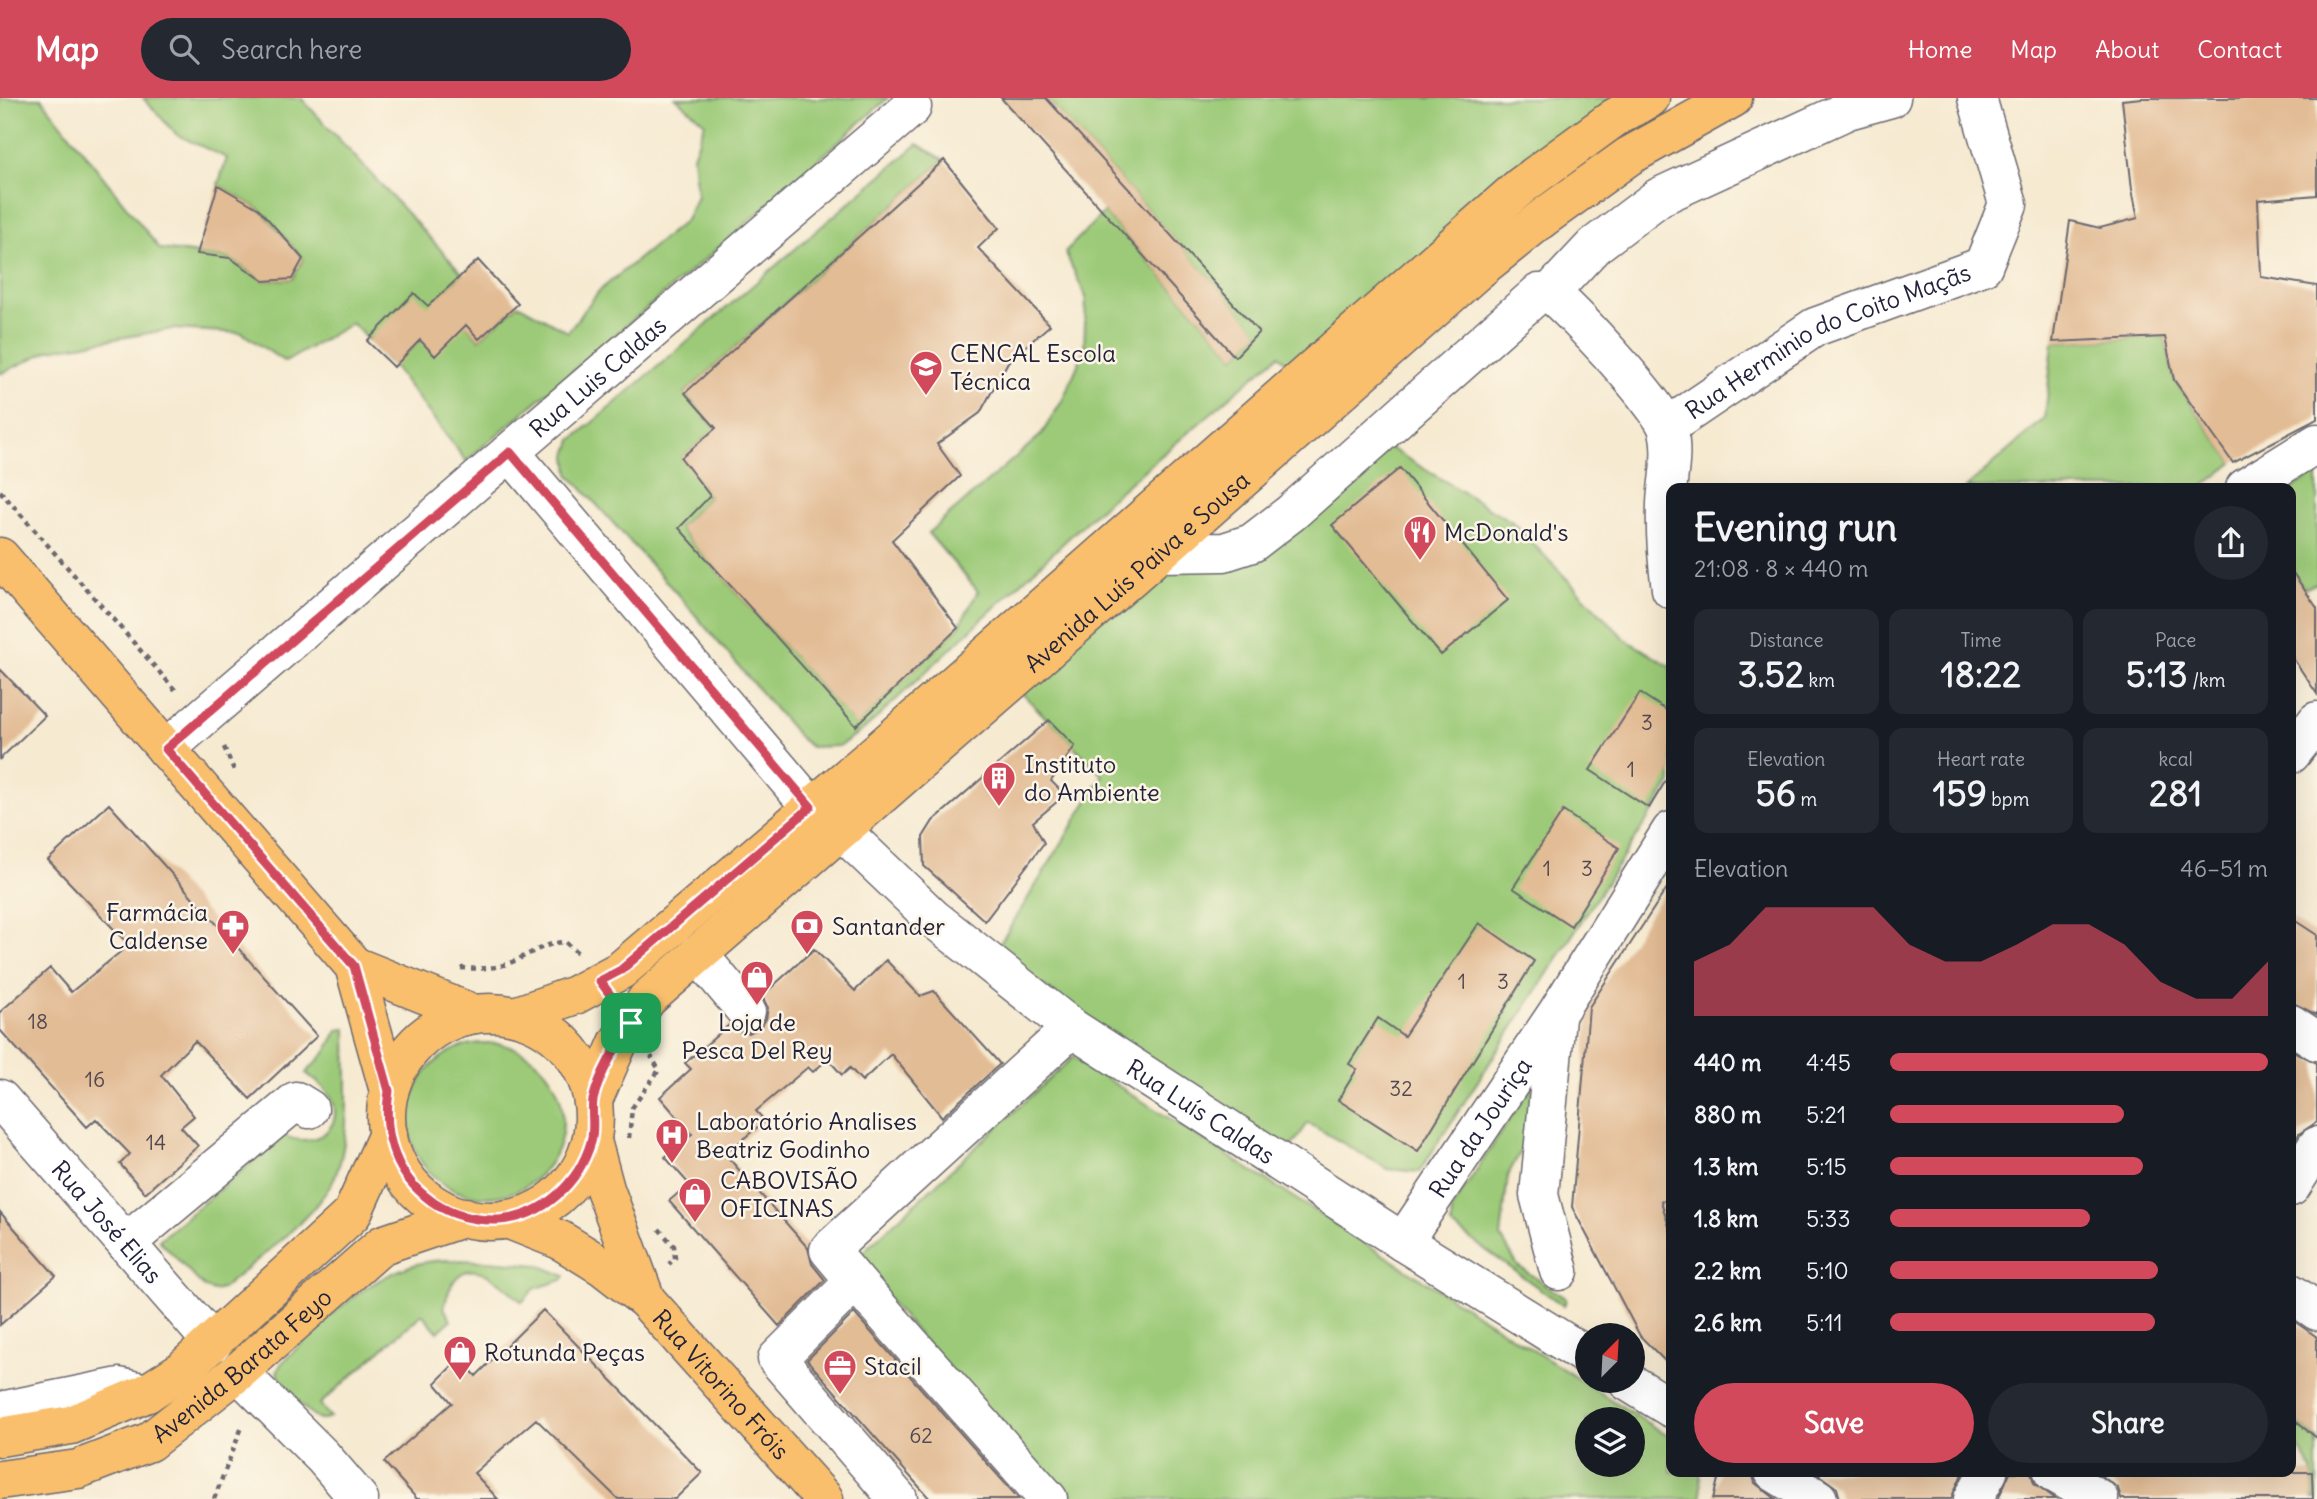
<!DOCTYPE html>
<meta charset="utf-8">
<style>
:root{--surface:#171b24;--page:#242831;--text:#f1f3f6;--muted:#9ea1a6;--accent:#d1495b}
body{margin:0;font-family:Delius,sans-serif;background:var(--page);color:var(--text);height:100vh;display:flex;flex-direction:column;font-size:26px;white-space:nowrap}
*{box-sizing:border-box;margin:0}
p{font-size:23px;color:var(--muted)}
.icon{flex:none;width:38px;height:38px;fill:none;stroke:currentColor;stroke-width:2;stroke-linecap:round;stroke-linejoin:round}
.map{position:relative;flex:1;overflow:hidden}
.details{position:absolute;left:1666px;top:385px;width:630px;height:994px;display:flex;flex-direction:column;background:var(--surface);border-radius:14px;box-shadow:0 7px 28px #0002}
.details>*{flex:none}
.needle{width:46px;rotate:24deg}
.buttons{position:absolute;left:1575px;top:1225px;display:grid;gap:14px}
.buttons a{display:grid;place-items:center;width:70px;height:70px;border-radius:50%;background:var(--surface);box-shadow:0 7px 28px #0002;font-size:35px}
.pin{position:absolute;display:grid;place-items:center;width:60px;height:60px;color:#fff;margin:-30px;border-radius:14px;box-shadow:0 4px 10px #0006}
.round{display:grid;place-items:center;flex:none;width:74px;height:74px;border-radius:37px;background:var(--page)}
.overview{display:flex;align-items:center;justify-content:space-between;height:119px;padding:0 28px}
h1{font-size:38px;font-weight:700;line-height:52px}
.stats{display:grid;grid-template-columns:repeat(3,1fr);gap:10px;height:119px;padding:7px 28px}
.stats div{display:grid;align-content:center;border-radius:14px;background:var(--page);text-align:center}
.stats b{font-size:35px;font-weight:700}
.stats small{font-size:19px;font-weight:400}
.stats p{font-size:19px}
.chart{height:196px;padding:14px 28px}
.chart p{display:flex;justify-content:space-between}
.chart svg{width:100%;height:126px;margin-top:7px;fill:var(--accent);opacity:.7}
.button{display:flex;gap:14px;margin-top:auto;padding:14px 28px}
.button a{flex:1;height:80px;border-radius:42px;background:var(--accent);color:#fff;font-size:28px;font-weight:700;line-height:80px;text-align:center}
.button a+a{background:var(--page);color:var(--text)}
ul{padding:0 28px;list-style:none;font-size:23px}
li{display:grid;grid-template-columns:112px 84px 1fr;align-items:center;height:52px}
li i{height:18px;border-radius:9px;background:var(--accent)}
header{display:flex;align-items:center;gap:42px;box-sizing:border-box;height:98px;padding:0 35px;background:var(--accent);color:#fff}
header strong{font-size:33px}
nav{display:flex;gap:38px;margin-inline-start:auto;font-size:24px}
.search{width:490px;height:63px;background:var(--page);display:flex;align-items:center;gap:18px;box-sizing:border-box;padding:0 24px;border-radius:38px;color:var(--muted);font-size:26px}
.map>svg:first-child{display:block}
</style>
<header>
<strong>Map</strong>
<div class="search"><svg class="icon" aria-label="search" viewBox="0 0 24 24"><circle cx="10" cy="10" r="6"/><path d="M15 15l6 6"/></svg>Search here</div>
<nav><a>Home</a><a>Map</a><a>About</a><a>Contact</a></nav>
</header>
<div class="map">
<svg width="2317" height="1401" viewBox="0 0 2317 1401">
<rect width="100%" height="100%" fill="#fcf5e5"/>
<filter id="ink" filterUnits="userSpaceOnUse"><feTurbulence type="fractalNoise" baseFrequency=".0143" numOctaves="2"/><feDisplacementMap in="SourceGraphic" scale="14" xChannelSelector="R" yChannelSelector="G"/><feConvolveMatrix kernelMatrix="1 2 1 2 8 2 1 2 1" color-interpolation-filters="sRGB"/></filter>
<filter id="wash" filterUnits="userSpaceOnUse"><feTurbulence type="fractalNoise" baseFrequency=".00686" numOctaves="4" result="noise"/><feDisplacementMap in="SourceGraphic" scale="28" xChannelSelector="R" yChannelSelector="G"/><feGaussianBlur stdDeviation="1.57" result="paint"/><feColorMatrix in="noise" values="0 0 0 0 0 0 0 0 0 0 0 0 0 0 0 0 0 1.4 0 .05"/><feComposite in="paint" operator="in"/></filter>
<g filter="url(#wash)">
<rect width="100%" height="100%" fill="#f6ead1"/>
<path fill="#9cca78" stroke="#5f765a" stroke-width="2" fill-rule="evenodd" d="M 0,0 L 41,0 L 160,151 L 230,160 L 264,183 L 292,181 L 303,161 L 259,111 L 218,87 L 227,60 L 177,37 L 143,0 L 301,0 L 463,176 L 440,198 L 479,241 L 518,206 L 568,234 L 599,193 L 686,122 L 697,98 L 693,58 L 705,25 L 676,0 L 888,0 L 730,140 L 466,363 L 394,269 L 352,225 L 285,264 L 242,235 L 172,231 L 50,252 L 0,276 Z
M 1046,0 L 1650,0 L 1302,281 L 1279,257 L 1108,403 L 867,629 L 839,648 L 811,649 L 798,638 L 680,499 L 569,376 L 567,357 L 572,342 L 918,46 L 944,62 L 685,295 L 716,330 L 682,360 L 710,398 L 679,430 L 856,627 L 958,530 L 978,493 L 928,435 L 1041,337 L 1063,301 L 1084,253 L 1086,199 L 1065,154 L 1104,114 L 1235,259 L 1258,234 Z
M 2165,239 L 2174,282 L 2233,365 L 2201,390 L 1966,390 L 2045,320 L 2053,244 Z
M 1375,341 L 1512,424 L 1625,541 L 1671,569 L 1671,685 L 1419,1074 L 1388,1071 L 1308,1025 L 1280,1065 L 996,852 L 1103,678 L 1011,584 L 1159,455 L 1224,454 Z
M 2317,375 L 2317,485 L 2304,491 L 2291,472 L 2291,392 Z
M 346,931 C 346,973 352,1036 336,1076 C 319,1118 256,1161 222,1191 L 214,1193 L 205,1190 L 159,1142 L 284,1037 C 308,1051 344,1034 333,1004 C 328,991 316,983 306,975 L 326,954 L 338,932 Z
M409 1022a77 77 0 1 1 154 0a77 77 0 1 1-154 0Z
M 1073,959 L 1671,1340 L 1671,1374 L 1700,1374 L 1701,1401 L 1061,1401 L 854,1162 ZM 1587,1321 L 1633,1321 L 1633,1367 L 1587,1367 Z
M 1531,988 L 1538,1020 L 1508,1077 L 1501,1139 L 1518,1168 L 1566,1201 L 1564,1208 L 1451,1127 L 1452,1110 Z
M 487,1163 L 538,1167 L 565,1178 L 562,1182 L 534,1191 L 522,1204 C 491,1175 457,1148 444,1210 L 451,1222 L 438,1234 L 422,1216 L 320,1306 L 330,1319 L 322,1322 C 305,1315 284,1291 277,1274 L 281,1266 C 320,1227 366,1178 421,1165 C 442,1160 466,1163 487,1163 Z
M 2291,1320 L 2317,1340 L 2317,1401 L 2313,1401 L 2312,1372 L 2291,1338 Z"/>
<g id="blocks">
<path fill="#e2bc95" d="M 1001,0 L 1046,0 L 1259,234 L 1235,259 Z
M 2142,0 L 2317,0 L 2317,97 L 2258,102 L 2261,179 L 2317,188 L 2317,321 L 2233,365 L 2174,282 L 2165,239 L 2053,244 L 2070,123 L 2100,130 L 2138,120 L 2132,91 L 2122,2 Z
M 944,62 L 999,130 L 978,150 L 1050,227 L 1008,264 L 980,315 L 937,346 L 960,378 L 892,442 L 958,530 L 856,628 L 679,430 L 710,398 L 681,360 L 716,330 L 685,295 Z
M 218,87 L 259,111 L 303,161 L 292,181 L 264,183 L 230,160 L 197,156 Z
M 478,162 L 518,206 L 479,241 L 466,227 L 435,258 L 420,242 L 394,269 L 367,243 L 414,195 L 428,208 Z
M 1400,370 L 1508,502 L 1441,557 L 1332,427 Z
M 2291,472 L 2317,510 L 2317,596 L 2291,557 Z
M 0,571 L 45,618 L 0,661 Z
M 1640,595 L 1671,615 L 1671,674 L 1649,710 L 1590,672 Z
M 1049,622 L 1075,648 L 1051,683 L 1065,697 L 1033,724 L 1044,745 L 985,823 L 924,768 L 923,739 L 933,723 Z
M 109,706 L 317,938 L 250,1001 L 195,943 L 161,977 L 194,1018 L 181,1029 L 198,1048 L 145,1095 L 120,1066 L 130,1056 L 96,1021 L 87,1029 L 0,932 L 0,914 L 50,870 L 71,894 L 129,847 L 48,762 Z
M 1563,713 L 1619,750 L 1571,828 L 1513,790 Z
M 1671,784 L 1671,1102 L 1661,1103 L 1671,1135 L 1671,1269 L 1640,1238 L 1572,1109 L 1589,909 Z
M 2291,820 L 2317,837 L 2317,917 L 2291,904 Z
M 1479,825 L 1534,863 L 1418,1053 L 1338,1002 L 1357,971 L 1349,966 L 1378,920 L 1404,938 Z
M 814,851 L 855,893 L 886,862 L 920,898 L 934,893 L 1000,966 L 942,1019 L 891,956 L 862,983 L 850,970 L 842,977 L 828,961 L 813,974 L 808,969 L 756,1013 L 765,1023 L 725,1056 L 808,1150 L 812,1166 L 825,1182 L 779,1228 L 669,1103 L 689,1086 L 665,1059 L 692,1036 L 660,999 L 691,971 L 685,965 L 729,927 L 738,933 L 749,935 L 761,929 L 766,921 L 768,910 L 762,898 Z
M 2291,952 L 2317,965 L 2317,1024 L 2299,1036 L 2291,1049 Z
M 0,1114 L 56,1178 L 0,1227 Z
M 543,1212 L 702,1375 L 675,1401 L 618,1401 L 536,1321 L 474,1375 L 498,1401 L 417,1401 L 384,1364 L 452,1305 L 435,1285 L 460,1260 L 476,1278 Z
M 854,1215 L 1019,1401 L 930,1401 L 807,1262 Z
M 2291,1221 L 2317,1239 L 2317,1340 L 2291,1320 Z
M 1720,1374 L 1752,1374 L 1755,1385 L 1776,1401 L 1713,1401 Z
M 1815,1374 L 1963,1374 L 1951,1401 L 1840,1401 L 1837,1390 Z
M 2010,1374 L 2031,1374 L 2034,1385 L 2056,1401 L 1998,1401 Z
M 2096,1374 L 2312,1374 L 2313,1401 L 2121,1401 L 2118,1390 Z"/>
</g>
</g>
<g filter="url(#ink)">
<use href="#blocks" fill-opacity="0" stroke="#6c6870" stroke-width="2"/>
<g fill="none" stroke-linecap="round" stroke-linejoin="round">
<defs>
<g id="minor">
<path d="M 1550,195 C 1572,212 1662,309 1668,332 C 1674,357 1667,381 1666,406 C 1665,435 1667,462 1671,491"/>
<path id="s1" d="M 1667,329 L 1815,229 L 1983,168 L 2008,106 L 1977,0"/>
<path d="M 2245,390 L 2317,345"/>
<path d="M 1159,455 L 1224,454 L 1252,445 L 1291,415 L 1539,195 L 1550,195 L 1594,148 L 1659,99 L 1848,12 L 1891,0"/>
<path d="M 166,651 L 510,354"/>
<path d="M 2291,656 L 2317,623"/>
<path id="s2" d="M 811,709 L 510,354 L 912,9"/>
<path id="s3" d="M 841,732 L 933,820 L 1072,930 L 1403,1144 L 1587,1258"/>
<path d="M 698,856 L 746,913"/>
<path d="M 1556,920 L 1539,1097 L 1559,1173"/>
<path d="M 2291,926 L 2317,943"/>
<path id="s4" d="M 0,1001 L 213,1245"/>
<path d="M 2291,1089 L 2317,1048"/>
<path id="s5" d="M 1403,1144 L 1557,915 L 1671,733"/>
<path d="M 126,1145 L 296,1003 L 309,1011"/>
<path d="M 855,1183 L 1048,1401"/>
<path d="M 2291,1195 L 2317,1213"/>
<path d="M 238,1274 L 323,1359 L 359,1401"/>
<path d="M 1627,1283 L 1671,1310"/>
<path d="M 0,1313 L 119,1289 L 147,1295"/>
<path d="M 1774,1374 L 1818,1401"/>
<path d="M 2053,1374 L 2099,1401"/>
<path d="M 898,1401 L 777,1261 L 855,1183 L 829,1152 L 1072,930"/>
<path d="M 1973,1401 L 1988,1374"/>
</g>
<g id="major">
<path d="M 0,459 L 354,868 L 389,993"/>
<path d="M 354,868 L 474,916"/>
<circle cx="490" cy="1019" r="104"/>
<path d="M 515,918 L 575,897 L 621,872 L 868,662 L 1521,88 L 1614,20 L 1650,0"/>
<path id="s6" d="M 593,1002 L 618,945 L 647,901 L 1144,468 L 1477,173 L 1544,119 L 1629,58 L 1733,0"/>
<path d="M 592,1043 L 605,1091 L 646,1202"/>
<path id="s7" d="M 507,1121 L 560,1142 L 602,1168 L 646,1202 L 824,1401"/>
<path d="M 0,1339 L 71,1327 L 147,1295 L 181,1273 L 352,1116 L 388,1036"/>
<path id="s8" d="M 0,1382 L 78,1371 L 149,1344 L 238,1274 L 382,1147 L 465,1119"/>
</g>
</defs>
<use href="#minor" stroke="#6c6870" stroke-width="41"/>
<use href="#major" stroke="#6c6870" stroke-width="41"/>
<path stroke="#6c6870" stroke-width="4.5" stroke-dasharray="5 5" stroke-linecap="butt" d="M 0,393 L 177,594
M 224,649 L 234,672
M 461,870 C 479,871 496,871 512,864 C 530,856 545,845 565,844 L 579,856
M 629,1040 L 632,1010 L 659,972 L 651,958
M 659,1131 L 674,1148 L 675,1160 L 669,1166
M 214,1401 L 242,1329"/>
<use href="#minor" stroke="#fff" stroke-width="38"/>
<use href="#major" stroke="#f9bf6d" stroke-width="38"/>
</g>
</g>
<g fill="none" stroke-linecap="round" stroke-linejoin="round" filter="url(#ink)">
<defs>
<path id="route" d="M 510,354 L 811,709 L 621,872 L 600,883 L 631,925 C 617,947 599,976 593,1002 C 591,1015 595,1030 591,1044 C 579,1085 543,1119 499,1122 C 472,1123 446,1116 425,1098 C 393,1072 383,1033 389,993 L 354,868 L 166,651 Z"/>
</defs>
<use href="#route" stroke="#fff" stroke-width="14"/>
<use href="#route" stroke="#d1495b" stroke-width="9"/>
</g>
<defs>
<symbol id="school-pin" viewBox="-11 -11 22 30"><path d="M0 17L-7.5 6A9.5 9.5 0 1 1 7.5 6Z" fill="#d1495b" stroke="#fcf5e5"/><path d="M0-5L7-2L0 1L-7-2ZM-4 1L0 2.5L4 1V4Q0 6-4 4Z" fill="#fff"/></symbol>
<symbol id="restaurant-pin" viewBox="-11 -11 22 30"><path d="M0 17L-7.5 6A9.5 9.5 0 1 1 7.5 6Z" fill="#d1495b" stroke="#fcf5e5"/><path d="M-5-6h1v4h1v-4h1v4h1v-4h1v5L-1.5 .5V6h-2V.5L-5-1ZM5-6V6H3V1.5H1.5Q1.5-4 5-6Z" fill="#fff"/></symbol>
<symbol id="building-pin" viewBox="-11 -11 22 30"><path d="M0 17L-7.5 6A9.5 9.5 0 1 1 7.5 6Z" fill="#d1495b" stroke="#fcf5e5"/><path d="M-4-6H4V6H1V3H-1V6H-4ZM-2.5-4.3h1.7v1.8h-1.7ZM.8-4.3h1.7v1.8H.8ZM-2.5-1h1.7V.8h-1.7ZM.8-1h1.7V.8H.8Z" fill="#fff"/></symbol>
<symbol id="pharmacy-pin" viewBox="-11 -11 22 30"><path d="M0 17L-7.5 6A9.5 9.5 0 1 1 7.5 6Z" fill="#d1495b" stroke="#fcf5e5"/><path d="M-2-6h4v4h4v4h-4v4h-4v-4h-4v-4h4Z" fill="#fff"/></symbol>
<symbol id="bank-pin" viewBox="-11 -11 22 30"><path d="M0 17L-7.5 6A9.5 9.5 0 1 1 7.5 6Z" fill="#d1495b" stroke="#fcf5e5"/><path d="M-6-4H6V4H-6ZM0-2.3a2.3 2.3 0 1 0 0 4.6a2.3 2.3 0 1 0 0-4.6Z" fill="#fff"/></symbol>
<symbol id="shop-pin" viewBox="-11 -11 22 30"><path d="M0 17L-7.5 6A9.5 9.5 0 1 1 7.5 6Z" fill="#d1495b" stroke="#fcf5e5"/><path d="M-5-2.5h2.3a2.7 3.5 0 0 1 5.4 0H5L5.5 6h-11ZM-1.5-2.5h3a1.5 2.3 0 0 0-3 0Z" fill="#fff"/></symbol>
<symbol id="hospital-pin" viewBox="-11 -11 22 30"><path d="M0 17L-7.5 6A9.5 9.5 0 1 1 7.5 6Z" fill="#d1495b" stroke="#fcf5e5"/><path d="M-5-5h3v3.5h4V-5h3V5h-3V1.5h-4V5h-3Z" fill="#fff"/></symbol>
<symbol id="office-pin" viewBox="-11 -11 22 30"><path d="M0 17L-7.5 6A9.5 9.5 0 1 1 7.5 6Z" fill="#d1495b" stroke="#fcf5e5"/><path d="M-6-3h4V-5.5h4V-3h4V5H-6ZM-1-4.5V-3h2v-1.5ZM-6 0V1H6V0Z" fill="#fff"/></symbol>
</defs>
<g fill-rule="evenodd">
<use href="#school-pin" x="907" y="250" width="38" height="52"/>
<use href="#restaurant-pin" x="1401" y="415" width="38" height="52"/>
<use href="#building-pin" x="980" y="661" width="38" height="52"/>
<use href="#pharmacy-pin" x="214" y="809" width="38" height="52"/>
<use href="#bank-pin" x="788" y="809" width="38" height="52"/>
<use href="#shop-pin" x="738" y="860" width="38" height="52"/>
<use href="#hospital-pin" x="653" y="1018" width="38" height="52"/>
<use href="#shop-pin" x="676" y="1077" width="38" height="52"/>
<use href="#shop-pin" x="441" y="1235" width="38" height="52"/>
<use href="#office-pin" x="821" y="1249" width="38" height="52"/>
</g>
<g text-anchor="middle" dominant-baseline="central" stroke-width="5" stroke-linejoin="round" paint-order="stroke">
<g font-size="21" fill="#524852">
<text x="1647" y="624">3</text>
<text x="1631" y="671">1</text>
<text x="1547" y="770">1</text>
<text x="1587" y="770">3</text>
<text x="1462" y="883">1</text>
<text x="1503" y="883">3</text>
<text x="38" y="923">18</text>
<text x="95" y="981">16</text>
<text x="1401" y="990">32</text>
<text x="156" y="1044">14</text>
<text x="921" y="1337">62</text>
</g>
<g font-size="24" fill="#22223b" stroke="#fcf5e5">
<text stroke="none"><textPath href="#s1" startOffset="184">Rua Herminio do Coito Maçãs</textPath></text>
<text stroke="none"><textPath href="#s2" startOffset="581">Rua Luis Caldas</textPath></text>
<text stroke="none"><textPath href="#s6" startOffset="765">Avenida Luís Paiva e Sousa</textPath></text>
<text stroke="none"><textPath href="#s3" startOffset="458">Rua Luís Caldas</textPath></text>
<text stroke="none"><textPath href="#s5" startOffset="138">Rua da Jouriça</textPath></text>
<text stroke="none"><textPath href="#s4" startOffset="163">Rua José Elias</textPath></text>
<text stroke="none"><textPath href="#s8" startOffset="275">Avenida Barata Feyo</textPath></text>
<text stroke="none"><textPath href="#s7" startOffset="275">Rua Vitorino Fróis</textPath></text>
</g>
<g font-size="24" fill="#22223b" stroke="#fcf5e5" text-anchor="start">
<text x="950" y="255">CENCAL Escola<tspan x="950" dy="28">Técnica</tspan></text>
<text x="1444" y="434">McDonald's</text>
<text x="1024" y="666">Instituto<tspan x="1024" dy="28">do Ambiente</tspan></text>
<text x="208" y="814" text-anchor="end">Farmácia<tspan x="208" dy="28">Caldense</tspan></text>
<text x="832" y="828">Santander</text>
<text x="757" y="924" text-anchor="middle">Loja de<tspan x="757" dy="28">Pesca Del Rey</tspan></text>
<text x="696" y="1023">Laboratório Analises<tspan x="696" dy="28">Beatriz Godinho</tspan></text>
<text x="720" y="1082">CABOVISÃO<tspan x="720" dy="28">OFICINAS</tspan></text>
<text x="484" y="1254">Rotunda Peças</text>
<text x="864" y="1268">Stacil</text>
</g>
</g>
</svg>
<div class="buttons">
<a><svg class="needle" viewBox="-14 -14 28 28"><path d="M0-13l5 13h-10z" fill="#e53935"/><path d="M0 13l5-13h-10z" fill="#9ea1a6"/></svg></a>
<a><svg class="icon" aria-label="layers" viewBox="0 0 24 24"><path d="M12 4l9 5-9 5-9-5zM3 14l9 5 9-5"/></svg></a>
</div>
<div class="pin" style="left:631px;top:925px;background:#1e9e55"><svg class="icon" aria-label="arrive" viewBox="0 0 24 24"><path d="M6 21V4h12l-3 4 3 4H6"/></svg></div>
<section class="details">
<div class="overview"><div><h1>Evening run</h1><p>21:08 · 8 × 440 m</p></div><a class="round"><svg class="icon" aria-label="share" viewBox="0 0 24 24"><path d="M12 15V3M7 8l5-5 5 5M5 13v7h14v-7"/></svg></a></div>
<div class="stats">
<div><p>Distance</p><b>3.52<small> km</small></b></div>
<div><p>Time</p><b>18:22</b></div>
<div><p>Pace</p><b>5:13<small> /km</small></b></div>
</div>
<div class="stats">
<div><p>Elevation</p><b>56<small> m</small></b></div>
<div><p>Heart rate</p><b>159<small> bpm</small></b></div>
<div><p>kcal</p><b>281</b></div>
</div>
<div class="chart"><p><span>Elevation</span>46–51 m</p>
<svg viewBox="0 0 160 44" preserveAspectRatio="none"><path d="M0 44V25L10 19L20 6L30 6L40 6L50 6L60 19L70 25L80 25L90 19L100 12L110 12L120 19L130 32L140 38L150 38L160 25V44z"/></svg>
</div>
<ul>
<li><b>440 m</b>4:45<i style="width:100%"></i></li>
<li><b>880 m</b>5:21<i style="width:62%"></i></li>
<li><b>1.3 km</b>5:15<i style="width:67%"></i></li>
<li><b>1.8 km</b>5:33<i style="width:53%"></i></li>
<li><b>2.2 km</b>5:10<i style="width:71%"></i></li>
<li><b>2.6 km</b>5:11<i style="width:70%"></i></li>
</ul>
<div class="button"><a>Save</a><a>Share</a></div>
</section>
</div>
